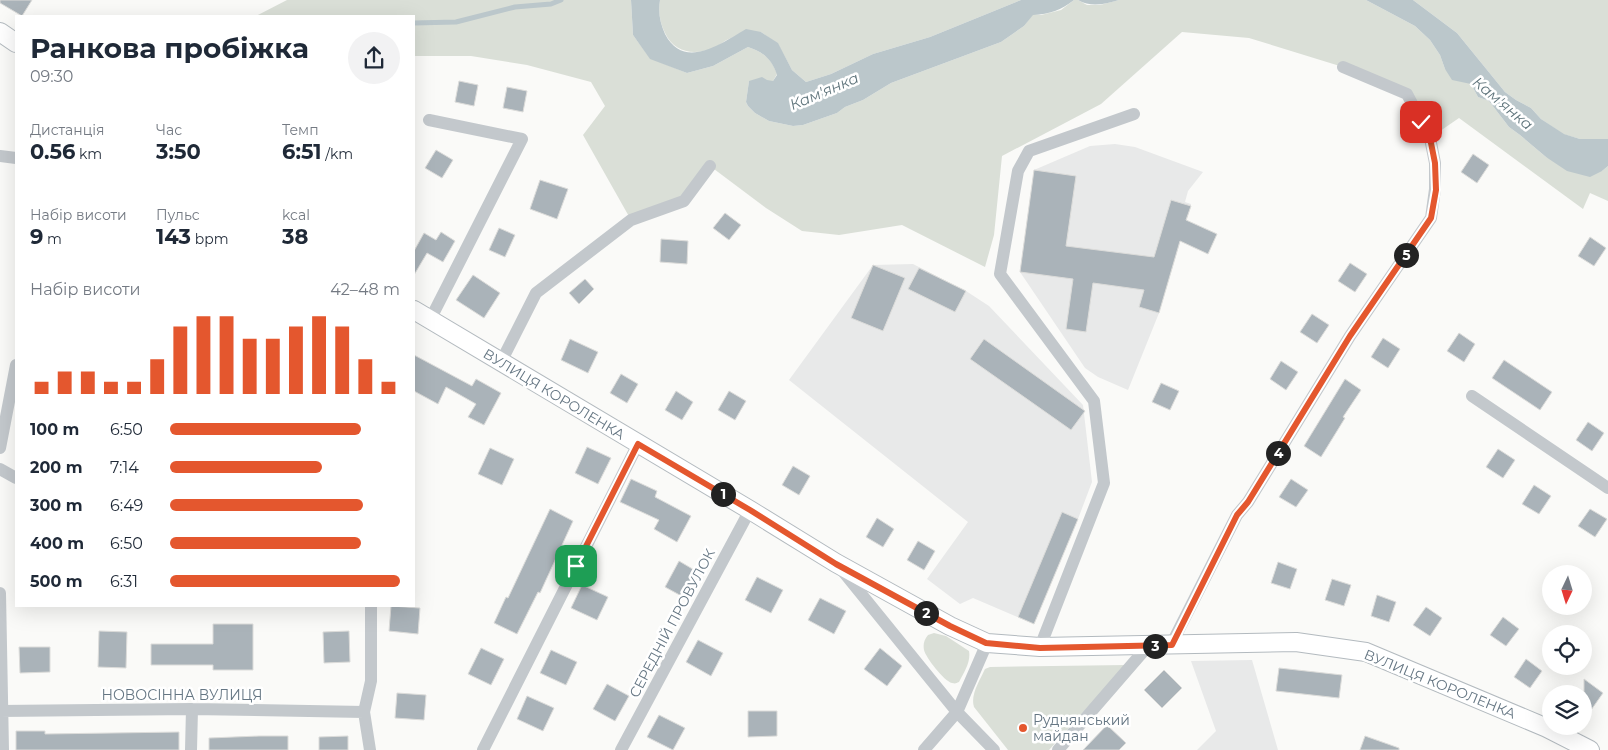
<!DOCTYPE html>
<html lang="uk">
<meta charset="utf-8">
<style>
:root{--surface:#fff;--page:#f2f2f3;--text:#1f2937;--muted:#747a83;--accent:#e4572e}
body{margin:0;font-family:Montserrat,sans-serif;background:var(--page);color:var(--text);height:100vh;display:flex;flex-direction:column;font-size:19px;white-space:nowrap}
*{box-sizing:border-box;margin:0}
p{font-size:16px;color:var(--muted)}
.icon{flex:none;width:28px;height:28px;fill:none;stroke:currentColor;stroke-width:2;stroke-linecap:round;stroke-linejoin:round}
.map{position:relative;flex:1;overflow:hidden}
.drawer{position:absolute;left:15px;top:15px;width:400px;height:592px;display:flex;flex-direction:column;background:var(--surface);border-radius:0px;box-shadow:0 5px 20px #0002}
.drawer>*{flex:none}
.needle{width:32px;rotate:184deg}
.buttons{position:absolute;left:1542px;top:565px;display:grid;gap:10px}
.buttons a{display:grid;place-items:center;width:50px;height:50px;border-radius:50%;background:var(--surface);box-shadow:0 5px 20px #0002;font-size:25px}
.pin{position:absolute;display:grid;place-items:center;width:42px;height:42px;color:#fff;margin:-21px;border-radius:10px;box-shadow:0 2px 8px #0006}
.km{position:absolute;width:25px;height:25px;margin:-12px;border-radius:50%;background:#222;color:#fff;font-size:14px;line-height:25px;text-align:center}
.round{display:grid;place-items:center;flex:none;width:52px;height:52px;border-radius:26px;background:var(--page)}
.head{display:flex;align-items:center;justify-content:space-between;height:85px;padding:0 15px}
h1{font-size:28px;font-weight:700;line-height:38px}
.metrics{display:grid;grid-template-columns:repeat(3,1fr);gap:8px;height:85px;padding:5px 15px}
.metrics div{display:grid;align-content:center}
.metrics b{font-size:21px;font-weight:700}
.metrics small{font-size:14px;font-weight:400}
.metrics p{font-size:14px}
.chart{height:140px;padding:10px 15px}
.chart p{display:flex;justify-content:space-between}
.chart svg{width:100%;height:90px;margin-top:5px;stroke:var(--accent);stroke-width:6}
ul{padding:0 15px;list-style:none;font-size:16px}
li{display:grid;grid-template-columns:80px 60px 1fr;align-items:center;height:38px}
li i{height:12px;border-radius:6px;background:var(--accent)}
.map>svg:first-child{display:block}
</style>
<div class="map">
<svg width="1608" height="750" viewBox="0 0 1608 750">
<rect width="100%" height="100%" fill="#fafaf8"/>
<path fill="#e8e9e9" d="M 1115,144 L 1135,147 L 1203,172 L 1188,191 L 1185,202 L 1191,204 L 1191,206 L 1159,313 L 1128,390 L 1098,377 L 1085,368 L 1020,272 L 1034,170 L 1090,146 Z
M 913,264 L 966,291 L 989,306 L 1083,405 L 1092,482 L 1078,519 L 1034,624 L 973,598 L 960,604 L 927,579 L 968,522 L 789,380 L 873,265 Z
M 1252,660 L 1278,750 L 1197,750 L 1216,731 L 1191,661 Z"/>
<path fill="#dadfd7" d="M 287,0 L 631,0 L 633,35 L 650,58 L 687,73 L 713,66 L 748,47 C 763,52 772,59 777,74 L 773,81 L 749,81 L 746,102 L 748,106 L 755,113 L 769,121 L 793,126 L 803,125 L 837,113 L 845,107 L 863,100 L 891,83 L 1001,42 L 1024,26 L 1033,14 L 1041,15 L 1061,10 L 1074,0 L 1078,0 L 1087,5 L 1100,5 L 1119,0 L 1366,0 L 1415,26 L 1430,40 L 1440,55 L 1445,69 L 1471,84 L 1478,97 L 1489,101 L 1509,127 L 1520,135 L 1546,157 L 1602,171 L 1608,166 L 1608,201 L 1590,193 L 1583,209 L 1459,118 L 1430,138 L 1406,94 L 1343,67 L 1249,38 L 1182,32 L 1101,104 L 1002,156 L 994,235 L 985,267 L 902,225 L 839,235 L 802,231 L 766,208 L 710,166 L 684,201 L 631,220 L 583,135 L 605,106 L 591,82 L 527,65 L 471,56 L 414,56 L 414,16 L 256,16 Z
M 660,0 L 1021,0 L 930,37 L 873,54 L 831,74 L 806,82 L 792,70 L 778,44 L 761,32 C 752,34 739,34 731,38 C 725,40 720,45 714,48 C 695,55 675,54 665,33 C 660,22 658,13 660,0 Z
M 1413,0 L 1608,0 L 1608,139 L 1580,139 L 1563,134 L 1541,119 L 1531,108 L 1516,100 L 1505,92 L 1457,33 Z
M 934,633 L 946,636 L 969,651 C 971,662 964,672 959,682 C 956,683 956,684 952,683 C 944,681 926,658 924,650 C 923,644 924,640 928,635 Z
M 1126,665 L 1049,750 L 1008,750 L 974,707 C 970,695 980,680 985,669 L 990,667 Z"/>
<path fill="#bbc7cb" d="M 631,0 L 660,0 C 658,13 660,22 665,34 C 684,71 722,43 746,29 L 761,32 L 778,43 L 792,70 L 806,82 L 831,74 L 873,54 L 930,37 L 1021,0 L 1074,0 C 1061,10 1050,14 1033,15 L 1024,26 L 1001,42 L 891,83 L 863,100 L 845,107 L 837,113 L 803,125 L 793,126 L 769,121 L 755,113 L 748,106 L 746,102 L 749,81 L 762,77 L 767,80 L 773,81 L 777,75 C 772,59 763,52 748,47 L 713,66 L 687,73 L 650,59 L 633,35 Z
M 1078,0 L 1119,0 C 1104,4 1092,8 1078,0 Z
M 1366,0 L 1413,0 L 1457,33 L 1505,92 L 1516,100 L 1531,108 L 1541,119 L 1564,134 L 1580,139 L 1608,139 L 1608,166 L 1602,171 L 1590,177 L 1567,171 L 1546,157 L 1520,135 L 1509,127 L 1489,101 L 1478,97 L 1471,84 L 1452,80 L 1445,69 L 1440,55 L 1430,40 L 1415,26 Z"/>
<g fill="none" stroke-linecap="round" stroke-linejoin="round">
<path stroke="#bbc7cb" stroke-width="5" d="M 414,23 L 456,22 L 515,7 L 551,4 L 561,0"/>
</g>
<path fill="#aab3b9" stroke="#dcdcda" d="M 0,0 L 32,0 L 22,16 L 0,3 Z
M 459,81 L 478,85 L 474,106 L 455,102 Z
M 507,87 L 527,91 L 523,112 L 503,108 Z
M 436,150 L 453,160 L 442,178 L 425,168 Z
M 1473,154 L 1489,165 L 1477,183 L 1461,172 Z
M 1034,170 L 1076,176 L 1066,246 L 1154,257 L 1171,200 L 1191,206 L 1186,220 L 1217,234 L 1208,254 L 1180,241 L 1159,313 L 1139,307 L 1144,290 L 1093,283 L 1086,332 L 1066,329 L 1073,279 L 1020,272 Z
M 540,180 L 568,189 L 557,219 L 530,209 Z
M 725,213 L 741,225 L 729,240 L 713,228 Z
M 499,228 L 515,235 L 505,257 L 489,250 Z
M 441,232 L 455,241 L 443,262 L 427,253 L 414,275 L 414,251 L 424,233 L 436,240 Z
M 1590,237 L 1606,248 L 1594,266 L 1578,256 Z
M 661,239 L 688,241 L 687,264 L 660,262 Z
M 1350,263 L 1367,274 L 1355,292 L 1338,281 Z
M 873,265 L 905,278 L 883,331 L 851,318 Z
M 919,268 L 966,291 L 955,312 L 908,289 Z
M 473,275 L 500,293 L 484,318 L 456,300 Z
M 585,279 L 594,289 L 579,304 L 569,293 Z
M 1312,314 L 1329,325 L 1317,343 L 1300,332 Z
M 1459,333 L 1475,344 L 1464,362 L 1447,351 Z
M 1383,338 L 1400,349 L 1388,368 L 1371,357 Z
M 570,339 L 598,352 L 588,373 L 561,360 Z
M 984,339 L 1085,411 L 1071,430 L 970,359 Z
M 414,355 L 472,386 L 476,379 L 501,393 L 484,425 L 468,417 L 476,404 L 446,387 L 438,404 L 414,391 Z
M 1504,360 L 1552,392 L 1540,410 L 1492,378 Z
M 1281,361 L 1298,372 L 1286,390 L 1270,379 Z
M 621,374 L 638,384 L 627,403 L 610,393 Z
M 1345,379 L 1361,390 L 1343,417 L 1345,418 L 1321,457 L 1304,446 Z
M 1161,383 L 1179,391 L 1170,410 L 1152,402 Z
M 676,391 L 693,402 L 682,420 L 665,410 Z
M 729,391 L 746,401 L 735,420 L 718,410 Z
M 1588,422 L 1604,433 L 1592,451 L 1576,440 Z
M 587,447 L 611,458 L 598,484 L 575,473 Z
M 490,448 L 514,459 L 502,485 L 478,474 Z
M 1498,449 L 1515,460 L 1503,478 L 1486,467 Z
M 793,466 L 810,476 L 799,495 L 782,485 Z
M 631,479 L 657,491 L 655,497 L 691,516 L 677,542 L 654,529 L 659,520 L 620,502 Z
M 1291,479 L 1308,490 L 1296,507 L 1279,497 Z
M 1534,485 L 1551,496 L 1539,514 L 1522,504 Z
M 550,509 L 573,521 L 540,593 L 538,592 L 517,634 L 494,623 L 506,597 L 508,598 Z
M 1590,509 L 1607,519 L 1595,537 L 1578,526 Z
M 1062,512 L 1078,519 L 1034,624 L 1018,617 Z
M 877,518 L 894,529 L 883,547 L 866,537 Z
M 918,541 L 935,551 L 924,570 L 907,560 Z
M 679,561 L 701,574 L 687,599 L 665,587 Z
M 1278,562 L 1297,569 L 1290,589 L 1271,583 Z
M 757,577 L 783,590 L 771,613 L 745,600 Z
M 1332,579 L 1351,585 L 1344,606 L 1325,600 Z
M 582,585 L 608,597 L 597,620 L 571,608 Z
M 1377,595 L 1396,602 L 1389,622 L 1371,616 Z
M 820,598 L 846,611 L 834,634 L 808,620 Z
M 391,606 L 420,608 L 418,634 L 389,631 Z
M 1426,607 L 1442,618 L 1430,636 L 1413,625 Z
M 1503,617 L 1519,629 L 1506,646 L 1490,635 Z
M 213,624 L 253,624 L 253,670 L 213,670 L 213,665 L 151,665 L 151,644 L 213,644 Z
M 99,631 L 127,632 L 126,668 L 98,667 Z
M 349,631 L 350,662 L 324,663 L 323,632 Z
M 698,640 L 723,653 L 711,676 L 686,662 Z
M 19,647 L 50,647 L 50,672 L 20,673 Z
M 481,648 L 504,659 L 491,685 L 468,674 Z
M 880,648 L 902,666 L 887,686 L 864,669 Z
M 551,650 L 577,662 L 566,685 L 540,673 Z
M 1526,659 L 1542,671 L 1530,688 L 1514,677 Z
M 1279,668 L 1342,675 L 1339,698 L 1276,691 Z
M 1164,670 L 1182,688 L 1162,708 L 1144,690 Z
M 1584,679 L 1603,693 L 1584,720 Z
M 607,684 L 629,696 L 615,721 L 593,709 Z
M 397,693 L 426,695 L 424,720 L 395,718 Z
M 527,696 L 554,708 L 543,731 L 517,719 Z
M 748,711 L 777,711 L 777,736 L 748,737 Z
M 659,715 L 685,728 L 673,750 L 647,737 Z
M 1107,725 L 1126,743 L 1119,750 L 1083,750 Z
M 16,731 L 45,731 L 45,734 L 179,732 L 179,750 L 16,750 Z
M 259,736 L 288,736 L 288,750 L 209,750 L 209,738 Z
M 348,736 L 348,750 L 319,750 L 319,737 Z
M 1365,736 L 1399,748 L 1399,750 L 1360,750 Z"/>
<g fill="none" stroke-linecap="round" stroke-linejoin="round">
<defs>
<path id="secondary" d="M 0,32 L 16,43
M 414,310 L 750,510 L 836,563 L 950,626 L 987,643 L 1040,647 L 1296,642 L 1366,652 L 1547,728 L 1590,750"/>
</defs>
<use href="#secondary" stroke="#b3babf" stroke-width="20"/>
<path stroke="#c3c8cc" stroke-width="12" d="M 429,120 L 522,139 L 430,320
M 0,156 L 16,158
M 501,362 L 536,293 L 631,220 L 684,201 L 710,166
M 1472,396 L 1608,488
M 0,448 L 16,365
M 0,469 L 16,478
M 841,569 L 957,712 L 994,750
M 0,593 L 3,750
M 1171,645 L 1237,515 L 1248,502 L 1350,336 L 1431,218 L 1435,189 L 1435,163 L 1430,138 L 1407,94 L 1343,67
M 1040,647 L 1104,483 L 1094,401 L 1000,274 L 1018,171 L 1029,151 L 1134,114
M 0,711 L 192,709 L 364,712
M 191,750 L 192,709
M 370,750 L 364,712 L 371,681 L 371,606
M 483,750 L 638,444
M 621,750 L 750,510
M 924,750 L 957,712 L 987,643
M 1058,750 L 1148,646"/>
<use href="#secondary" stroke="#fff" stroke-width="18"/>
</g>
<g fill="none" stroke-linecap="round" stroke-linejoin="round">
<defs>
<path id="route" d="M 576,566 L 638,444 L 750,510 L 836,564 L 950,626 L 986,643 L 1040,648 L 1172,645 L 1237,515 L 1248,502 L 1350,336 L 1431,218 L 1436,190 L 1435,163 L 1430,138 L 1421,122"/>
</defs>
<use href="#route" stroke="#fff" stroke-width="10"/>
<use href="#route" stroke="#e4572e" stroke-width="6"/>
</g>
<circle fill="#e4572e" stroke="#fff" stroke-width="2" cx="1023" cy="728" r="5"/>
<g text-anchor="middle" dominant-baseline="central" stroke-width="5" stroke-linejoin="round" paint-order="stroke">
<g font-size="14" fill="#657683" stroke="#fff">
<text transform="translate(554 394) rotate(31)">ВУЛИЦЯ КОРОЛЕНКА</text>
<text transform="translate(672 623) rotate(-62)">СЕРЕДНІЙ ПРОВУЛОК</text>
<text transform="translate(1440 684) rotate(22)">ВУЛИЦЯ КОРОЛЕНКА</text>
<text x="182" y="695">НОВОСІННА ВУЛИЦЯ</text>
</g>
<g font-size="14" fill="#657683" stroke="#fff" text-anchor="start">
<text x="1033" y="720">Руднянський<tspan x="1033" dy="16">майдан</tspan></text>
</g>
<g font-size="15" font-style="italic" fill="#60757c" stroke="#fff">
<text transform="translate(824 91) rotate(-23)">Кам'янка</text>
<text transform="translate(1503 103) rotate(40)">Кам'янка</text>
</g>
</g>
</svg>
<div class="buttons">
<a><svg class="needle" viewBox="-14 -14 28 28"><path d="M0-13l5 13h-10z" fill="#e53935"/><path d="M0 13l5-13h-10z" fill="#747a83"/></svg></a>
<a><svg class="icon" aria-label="locate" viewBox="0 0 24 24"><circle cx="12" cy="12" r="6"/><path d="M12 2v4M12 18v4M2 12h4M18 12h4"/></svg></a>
<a><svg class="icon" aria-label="layers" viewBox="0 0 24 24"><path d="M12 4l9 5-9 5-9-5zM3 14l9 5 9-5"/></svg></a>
</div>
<div class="pin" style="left:576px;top:566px;background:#1e9e55"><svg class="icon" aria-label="arrive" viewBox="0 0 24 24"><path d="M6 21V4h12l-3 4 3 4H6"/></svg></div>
<div class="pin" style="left:1421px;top:122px;background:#d93025"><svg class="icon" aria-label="check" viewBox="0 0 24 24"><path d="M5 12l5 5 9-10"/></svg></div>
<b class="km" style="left:723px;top:494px">1</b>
<b class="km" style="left:926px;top:613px">2</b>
<b class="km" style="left:1155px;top:646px">3</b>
<b class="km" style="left:1278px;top:453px">4</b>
<b class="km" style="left:1406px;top:255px">5</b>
<section class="drawer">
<div class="head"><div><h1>Ранкова пробіжка</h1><p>09:30</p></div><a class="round"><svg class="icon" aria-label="share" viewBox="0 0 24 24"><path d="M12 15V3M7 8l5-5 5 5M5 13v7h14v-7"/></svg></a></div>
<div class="metrics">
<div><p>Дистанція</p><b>0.56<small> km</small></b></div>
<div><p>Час</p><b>3:50</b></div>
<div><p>Темп</p><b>6:51<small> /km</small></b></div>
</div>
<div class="metrics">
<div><p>Набір висоти</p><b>9<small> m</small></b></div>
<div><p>Пульс</p><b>143<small> bpm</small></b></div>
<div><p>kcal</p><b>38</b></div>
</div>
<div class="chart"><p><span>Набір висоти</span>42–48 m</p>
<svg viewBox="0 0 160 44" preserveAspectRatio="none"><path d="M5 44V38M15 44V33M25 44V33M35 44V38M45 44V38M55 44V27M65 44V11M75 44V6M85 44V6M95 44V17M105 44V17M115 44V11M125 44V6M135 44V11M145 44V27M155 44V38"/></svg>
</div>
<ul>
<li><b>100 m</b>6:50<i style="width:83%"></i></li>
<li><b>200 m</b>7:14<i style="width:66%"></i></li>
<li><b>300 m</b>6:49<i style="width:84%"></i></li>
<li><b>400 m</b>6:50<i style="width:83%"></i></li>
<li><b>500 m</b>6:31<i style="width:100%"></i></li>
</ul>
</section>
</div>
